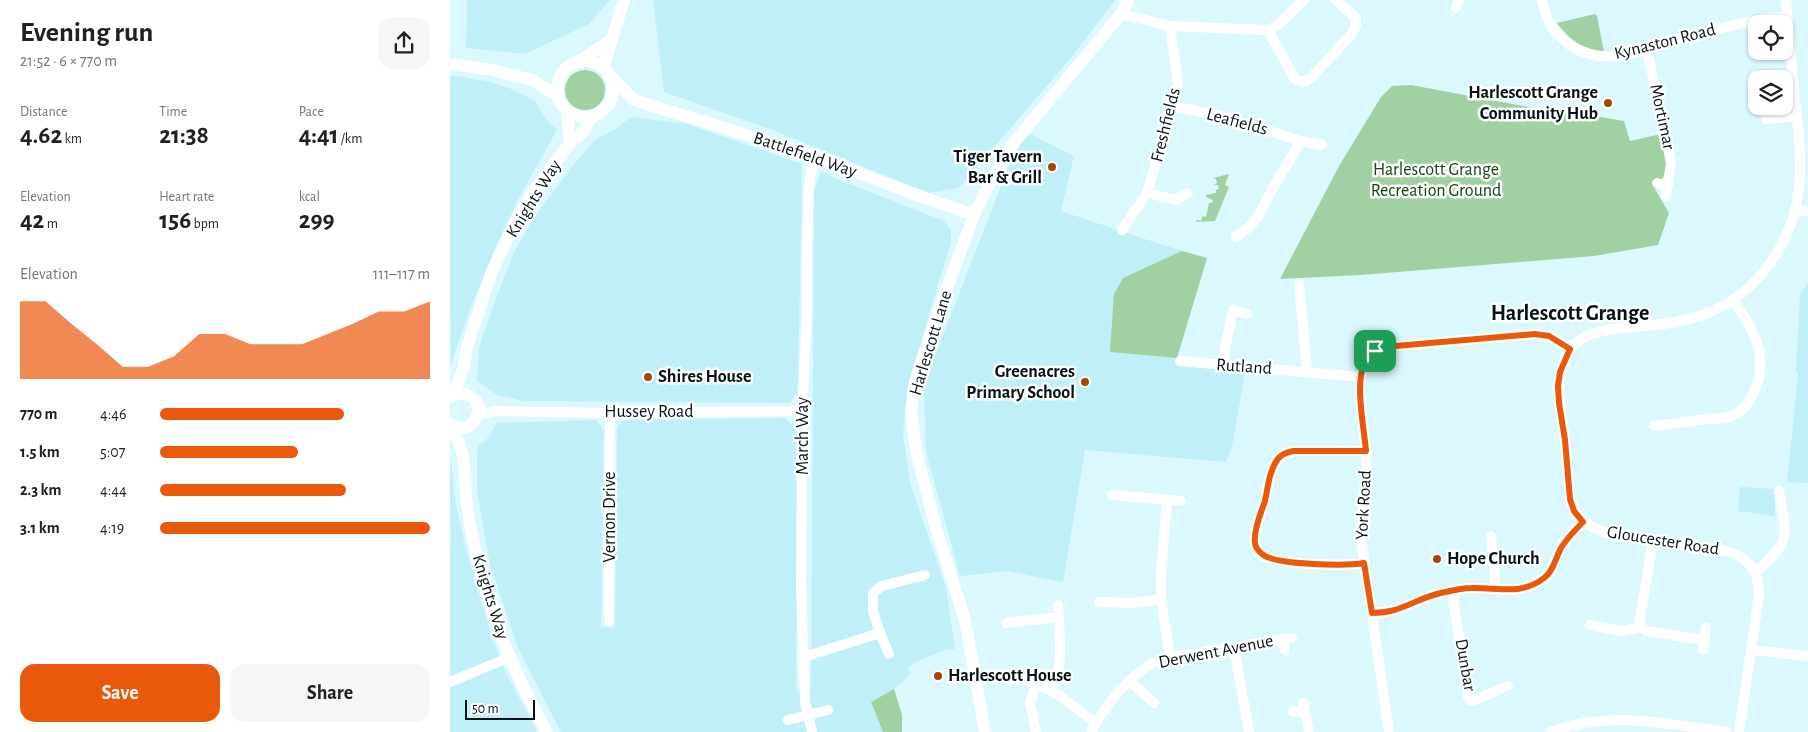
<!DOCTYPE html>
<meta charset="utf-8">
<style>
:root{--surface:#fff;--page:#f6f6f6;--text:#202124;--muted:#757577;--accent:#ea580c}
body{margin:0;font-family:"Alegreya Sans",sans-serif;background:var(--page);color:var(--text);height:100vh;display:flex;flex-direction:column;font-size:19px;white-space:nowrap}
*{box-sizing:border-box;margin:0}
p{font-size:16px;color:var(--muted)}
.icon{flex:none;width:28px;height:28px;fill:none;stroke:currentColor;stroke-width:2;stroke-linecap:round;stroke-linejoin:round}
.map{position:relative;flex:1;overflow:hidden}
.sheet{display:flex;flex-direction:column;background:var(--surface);width:450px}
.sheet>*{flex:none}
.fabs{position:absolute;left:1298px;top:15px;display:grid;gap:10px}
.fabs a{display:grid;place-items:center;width:45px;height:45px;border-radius:10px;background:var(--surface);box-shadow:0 1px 4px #0004;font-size:25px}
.scale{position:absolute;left:15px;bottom:12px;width:70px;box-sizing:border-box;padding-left:5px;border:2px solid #061215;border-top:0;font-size:14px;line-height:18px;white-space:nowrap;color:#061215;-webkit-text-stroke:4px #fff;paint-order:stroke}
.pin{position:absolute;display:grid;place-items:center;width:42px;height:42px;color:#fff;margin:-21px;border-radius:10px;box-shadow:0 2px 8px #0006}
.round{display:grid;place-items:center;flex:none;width:52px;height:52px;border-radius:15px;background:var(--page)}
.headline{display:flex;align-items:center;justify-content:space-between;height:85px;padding:0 20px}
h1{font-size:28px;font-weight:600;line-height:38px}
.metrics{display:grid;grid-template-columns:repeat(3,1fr);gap:8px;height:85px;padding:5px 20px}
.metrics div{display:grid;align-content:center}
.metrics b{font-size:25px;font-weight:600}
.metrics small{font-size:14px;font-weight:400}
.metrics p{font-size:14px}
.chart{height:140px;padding:10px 20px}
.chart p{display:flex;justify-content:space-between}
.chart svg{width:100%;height:90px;margin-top:5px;fill:var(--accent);opacity:.7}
.cta{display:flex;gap:10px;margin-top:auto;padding:10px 20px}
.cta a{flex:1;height:58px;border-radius:15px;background:var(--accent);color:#fff;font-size:20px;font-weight:600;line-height:58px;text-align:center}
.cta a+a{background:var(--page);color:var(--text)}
ul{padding:0 20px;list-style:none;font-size:16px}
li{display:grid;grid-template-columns:80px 60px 1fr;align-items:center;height:38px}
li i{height:12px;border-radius:6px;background:var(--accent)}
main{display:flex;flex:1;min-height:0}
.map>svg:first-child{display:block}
</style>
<main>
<section class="sheet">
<div class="headline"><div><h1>Evening run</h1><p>21:52 · 6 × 770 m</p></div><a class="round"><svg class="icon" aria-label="share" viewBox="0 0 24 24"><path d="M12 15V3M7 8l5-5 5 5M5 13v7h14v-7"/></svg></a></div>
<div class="metrics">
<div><p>Distance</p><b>4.62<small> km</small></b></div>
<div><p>Time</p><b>21:38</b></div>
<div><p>Pace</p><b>4:41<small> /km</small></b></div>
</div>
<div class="metrics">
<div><p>Elevation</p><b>42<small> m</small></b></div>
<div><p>Heart rate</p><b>156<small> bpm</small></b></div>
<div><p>kcal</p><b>299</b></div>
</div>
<div class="chart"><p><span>Elevation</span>111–117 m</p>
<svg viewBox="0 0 160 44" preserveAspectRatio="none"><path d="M0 44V6L10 6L20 17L30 27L40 38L50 38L60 33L70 22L80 22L90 27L100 27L110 27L120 22L130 17L140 11L150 11L160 6V44z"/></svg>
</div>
<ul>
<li><b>770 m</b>4:46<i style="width:68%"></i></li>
<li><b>1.5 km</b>5:07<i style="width:51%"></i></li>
<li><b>2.3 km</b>4:44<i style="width:69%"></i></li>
<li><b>3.1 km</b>4:19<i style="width:100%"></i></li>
</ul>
<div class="cta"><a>Save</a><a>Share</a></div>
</section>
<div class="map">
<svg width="1358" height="732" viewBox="0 0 1358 732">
<rect width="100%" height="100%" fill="#dbf8fe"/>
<path fill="#c1eff8" d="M 17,0 L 160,0 L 139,24 L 75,54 L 16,48 Z
M 203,0 L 665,0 L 620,59 L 509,188 L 479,193 L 320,129 L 214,92 Z
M 0,75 L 41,82 L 61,89 L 85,101 L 96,119 L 107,130 L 71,194 L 46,246 L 18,314 L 0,367 Z
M 181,117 L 237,124 L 352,164 L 348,391 L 340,403 L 73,401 L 47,395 L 27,380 L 29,347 L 46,299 L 64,252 L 86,215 L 121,168 L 146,139 L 164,130 Z
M 580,134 L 624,156 L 611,211 L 713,245 L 757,258 L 725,364 L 795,372 L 782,447 L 776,462 L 635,450 L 613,582 L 558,571 L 510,576 L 476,452 L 474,391 L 483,361 L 558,168 L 570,145 Z
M 371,171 L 387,179 L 494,221 L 501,230 L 501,243 L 459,381 L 453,434 L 460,482 L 496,588 L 505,649 L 495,650 L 465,662 L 457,669 L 461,674 L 444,689 L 421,702 L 433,732 L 111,732 L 68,648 L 40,565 L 27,490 L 27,452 L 29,445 L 38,438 L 47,423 L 146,420 L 154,431 L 151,627 L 165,628 L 167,427 L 173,420 L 335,418 L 348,432 L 346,689 L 361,689 L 364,192 Z
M 1358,283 L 1358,483 L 1337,482 L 1348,375 L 1346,370 L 1350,294 Z
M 0,453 L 5,500 L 16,550 L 42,637 L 56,673 L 87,732 L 0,732 Z
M 1290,487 L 1325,489 L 1325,516 L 1288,511 Z"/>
<path fill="#a1d1a2" d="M 1145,14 L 1147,16 L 1154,52 C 1131,48 1121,41 1107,23 Z
M115 90a20 20 0 1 1 40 0a20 20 0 1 1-40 0Z
M 961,85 L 1105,112 L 1128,113 L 1174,121 L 1180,141 L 1211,134 L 1219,172 L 1207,183 L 1205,189 L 1219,213 L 1208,245 L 1144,256 L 911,275 L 830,279 L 889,166 L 931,97 L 942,86 Z
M 779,174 L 775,185 L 779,187 L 765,221 L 746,222 L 747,220 L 751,221 L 753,216 L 756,217 L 759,203 L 762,203 L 763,200 L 756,197 L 756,195 L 766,193 L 766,190 L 769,189 L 768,185 L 764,185 L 767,183 L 766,179 L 763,178 Z
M 732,251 L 757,258 L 727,358 L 660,352 L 664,294 L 673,278 Z
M 444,689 L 452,715 L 452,732 L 433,732 L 421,702 Z"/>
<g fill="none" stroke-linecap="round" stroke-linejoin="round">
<path stroke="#fff" stroke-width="10" d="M 1092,0 C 1101,44 1135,62 1177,55 C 1230,40 1282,22 1337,16
M 1006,8 L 1009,0
M 671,14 L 720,26 L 818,30 L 828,25 L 854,0
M 818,30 L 845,79 L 853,82 L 861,78 L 900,36 L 906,26 L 906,18 L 886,0
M 1197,49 L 1221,163 L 1216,196
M 723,106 L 776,117 L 850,141 L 872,145
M 1316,119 L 1347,116
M 1207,183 L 1218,186
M 697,193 L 726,200 L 737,193
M 1346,210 L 1358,211
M 672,230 L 697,193 L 723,106 L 728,83 L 720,26
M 786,237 C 810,221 810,211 823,188 C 832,172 842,158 850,141
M 849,284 L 857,371
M 730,361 L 911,377
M 774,365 L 775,349 L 783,310 L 797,314
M 28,415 L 45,411 L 160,413 L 352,411
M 1204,426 C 1222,424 1240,421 1258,419 C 1266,419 1276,419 1284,415 C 1294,410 1300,402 1304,392 C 1320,357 1303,328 1283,300
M 662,495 L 731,501
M 717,500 L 711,574 L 711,599 L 720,657
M 1041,536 L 1046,589
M 914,563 C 895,566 828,565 813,556 C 807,552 806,545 804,539 L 823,468 L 827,460 L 833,454 L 843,451 L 916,451
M 1306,571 C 1343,541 1336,534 1329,491
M 1002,591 L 1018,697 L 1020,700 L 1025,700 L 1058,686
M 649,602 L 682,603 L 711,599
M 922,613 C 952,613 964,599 991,593 C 1000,591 1011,588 1021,588 C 1048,587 1071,596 1094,578 C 1103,571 1106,557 1111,548 C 1117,538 1125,530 1133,522
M 159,621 L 160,413
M 556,623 L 609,617
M 1140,625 L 1172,631 L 1191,627 L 1196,631 L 1254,640
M 1191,627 L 1190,618 L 1203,541
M 430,633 L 439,654
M 833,639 L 835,650
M 1253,650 L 1256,628
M 1302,650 L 1358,656
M 782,652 L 786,658 L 799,732
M 782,652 L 787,648 L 793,646 L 842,638
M 354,657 L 430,633 L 423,611 L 423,593 L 432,586 L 475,575
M 553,679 C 589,675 619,702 645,723
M 680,681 L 704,703
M 0,682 L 60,657
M 601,690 C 615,668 609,630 608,605
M 853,703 L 859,732
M 843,712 L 854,711
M 338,720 L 378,710
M 362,732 L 355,702 L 351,587 L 352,411 L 357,311 L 357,246 L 359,185 L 364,156
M 586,732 L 580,704 L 586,684
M 641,732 C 653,707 683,670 710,660 C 722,655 736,655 748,653 C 760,651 771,647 782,652
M 939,732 L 912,545 L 911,528 L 917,481 L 916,451 L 910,394 L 911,377 L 914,364 L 919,356 L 934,347 L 1085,334 L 1099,335 L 1120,349
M 1101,732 C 1156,710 1220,724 1276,732
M 1289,732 L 1309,595 C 1308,571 1303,562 1280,552 L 1160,534 C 1138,528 1128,520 1120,499 C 1118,479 1117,459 1115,439 C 1111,409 1102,378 1119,351 C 1135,327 1170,329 1195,326 C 1217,324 1238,321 1258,313 C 1308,293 1344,241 1349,188 C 1352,158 1348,127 1345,98 C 1341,65 1339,33 1336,0"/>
<path stroke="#fff" stroke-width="12" d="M107 89a28 28 0 1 1 56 0a28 28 0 1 1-56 0Z
M 128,62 L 161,40
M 0,64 L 42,70 L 82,80 L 108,96
M 153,68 L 174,0
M 160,76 L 184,100 L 364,156 L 469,196 L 524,215
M 117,111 L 120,143
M 3,395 L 13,370 L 17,347 L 40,276 L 65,222 L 86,188 L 120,143 L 132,133 L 142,117
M 0,397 C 5,394 10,392 15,394 C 41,400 24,441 0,424
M 3,427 C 6,436 11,446 13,456 C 16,479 15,500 20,524 C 34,597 60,668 97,732
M 535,732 L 515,620 L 486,528 L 467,455 L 461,413 L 465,382 L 487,315 L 524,215 L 538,186 L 562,145 L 671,14 L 678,0"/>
</g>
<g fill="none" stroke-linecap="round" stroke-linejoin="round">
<defs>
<path id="route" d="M 1085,334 L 1099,336 L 1120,349 L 1110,372 L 1108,386 L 1109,403 L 1115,440 L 1120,499 L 1124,511 L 1133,522 C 1125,530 1117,538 1111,548 C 1106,557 1103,572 1094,578 C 1071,596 1048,587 1021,588 C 1011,588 1000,591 991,593 C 964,599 952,613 922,613 L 914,563 C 896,566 824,565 812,554 C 807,550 804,544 805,538 C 805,525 811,513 815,501 C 818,487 819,472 827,460 C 831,454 836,453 843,451 L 916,451 C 914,428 905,385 914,364 C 917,355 926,351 934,347 Z"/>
</defs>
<use href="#route" stroke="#fff" stroke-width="10"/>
<use href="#route" stroke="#ea580c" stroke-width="6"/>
</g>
<g fill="#a74505" stroke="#fff" stroke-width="2">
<circle cx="1158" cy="103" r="5"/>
<circle cx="602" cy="167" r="5"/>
<circle cx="198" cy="377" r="5"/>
<circle cx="635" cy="382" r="5"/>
<circle cx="987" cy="559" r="5"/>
<circle cx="488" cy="676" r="5"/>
</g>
<g text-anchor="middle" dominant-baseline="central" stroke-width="5" stroke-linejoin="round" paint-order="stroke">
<g font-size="18" fill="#061215" stroke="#fff">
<text transform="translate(1215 42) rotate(-14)">Kynaston Road</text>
<text transform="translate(1212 117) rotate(78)">Mortimar</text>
<text transform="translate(787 122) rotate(15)">Leafields</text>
<text transform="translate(716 125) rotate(-76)">Freshfields</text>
<text transform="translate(355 155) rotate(19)">Battlefield Way</text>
<text transform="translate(84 199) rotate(-58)">Knights Way</text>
<text transform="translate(481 343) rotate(-73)">Harlescott Lane</text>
<text transform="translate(794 367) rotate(4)">Rutland</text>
<text x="199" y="412">Hussey Road</text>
<text transform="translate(353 436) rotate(-90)">March Way</text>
<text transform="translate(914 505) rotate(-87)">York Road</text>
<text transform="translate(160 517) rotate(-90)">Vernon Drive</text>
<text transform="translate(1213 541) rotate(9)">Gloucester Road</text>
<text transform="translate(40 597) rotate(73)">Knights Way</text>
<text transform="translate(766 652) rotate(-11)">Derwent Avenue</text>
<text transform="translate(1015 665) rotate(80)">Dunbar</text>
</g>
<g font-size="18" font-weight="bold" fill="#061215" stroke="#fff" text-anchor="end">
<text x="1148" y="93">Harlescott Grange<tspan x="1148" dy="21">Community Hub</tspan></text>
<text x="592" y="157">Tiger Tavern<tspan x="592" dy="21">Bar &amp; Grill</tspan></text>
<text x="625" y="372">Greenacres<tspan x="625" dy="21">Primary School</tspan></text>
<text x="208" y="377" text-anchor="start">Shires House</text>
<text x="997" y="559" text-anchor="start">Hope Church</text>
<text x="498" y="676" text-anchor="start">Harlescott House</text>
</g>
<g font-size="18" fill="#124417" stroke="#fff">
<text x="986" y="170">Harlescott Grange<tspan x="986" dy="21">Recreation Ground</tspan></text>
</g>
<g font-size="22" font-weight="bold" fill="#061215" stroke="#fff">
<text x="1120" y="313">Harlescott Grange</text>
</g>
</g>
</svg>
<div class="fabs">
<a><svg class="icon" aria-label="locate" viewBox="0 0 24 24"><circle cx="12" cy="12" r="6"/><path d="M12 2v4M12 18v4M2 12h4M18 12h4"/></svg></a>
<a><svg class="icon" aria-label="layers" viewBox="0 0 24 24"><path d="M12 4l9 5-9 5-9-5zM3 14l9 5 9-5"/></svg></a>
</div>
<div class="scale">50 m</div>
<div class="pin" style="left:925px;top:351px;background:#1e9e55"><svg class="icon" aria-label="arrive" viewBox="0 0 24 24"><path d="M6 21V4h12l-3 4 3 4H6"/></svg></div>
</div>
</main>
